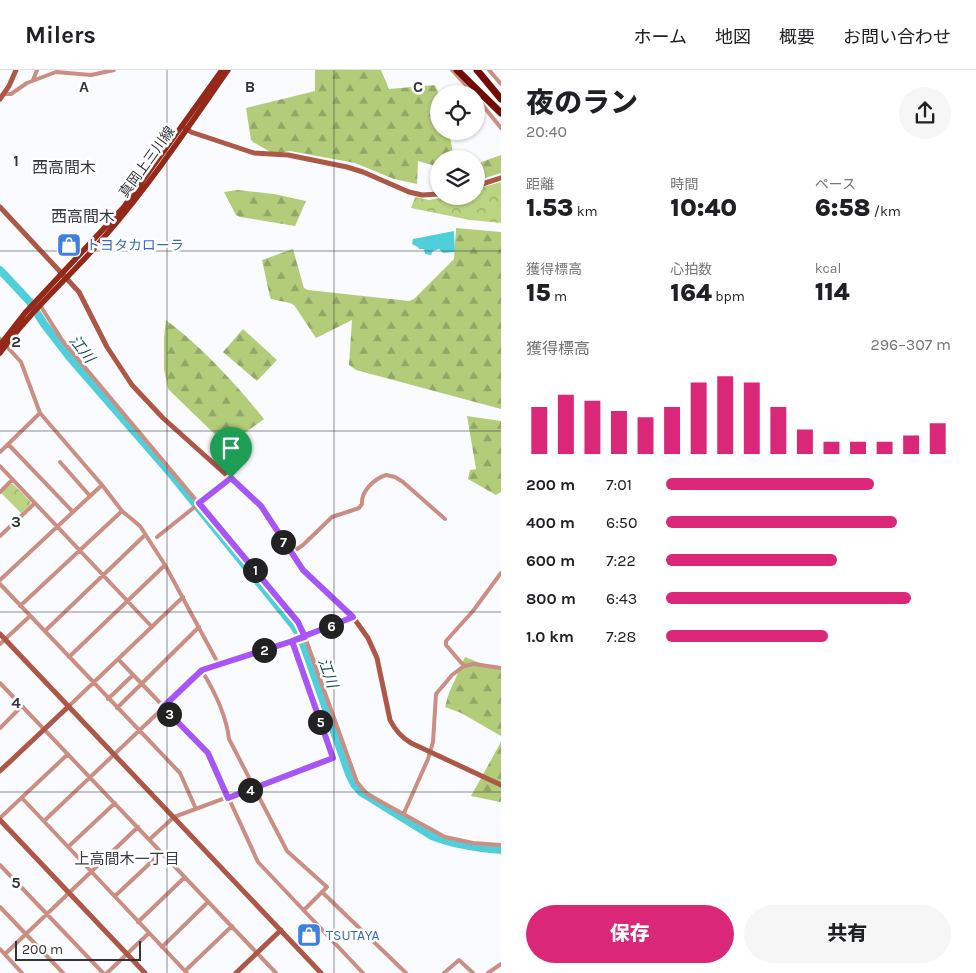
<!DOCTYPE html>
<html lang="ja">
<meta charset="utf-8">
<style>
:root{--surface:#fff;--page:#f6f6f6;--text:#202124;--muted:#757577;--line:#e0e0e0;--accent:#db2777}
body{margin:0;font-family:Karla,"Noto Sans JP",sans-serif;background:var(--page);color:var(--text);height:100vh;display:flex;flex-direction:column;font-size:19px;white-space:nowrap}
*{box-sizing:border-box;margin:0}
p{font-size:16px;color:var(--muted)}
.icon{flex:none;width:28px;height:28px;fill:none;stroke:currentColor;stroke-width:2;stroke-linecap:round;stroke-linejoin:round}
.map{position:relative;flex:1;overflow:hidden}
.drawer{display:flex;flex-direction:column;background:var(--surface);width:475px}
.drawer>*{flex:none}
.tools{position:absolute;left:430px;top:15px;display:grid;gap:10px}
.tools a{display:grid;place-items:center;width:55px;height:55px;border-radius:50%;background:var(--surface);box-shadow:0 1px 4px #0004;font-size:25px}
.scale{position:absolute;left:15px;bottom:12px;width:126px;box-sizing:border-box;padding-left:5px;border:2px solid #333438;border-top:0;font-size:14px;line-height:18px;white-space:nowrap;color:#333438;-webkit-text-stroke:4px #fff;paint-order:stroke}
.pin{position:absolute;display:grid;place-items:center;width:42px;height:42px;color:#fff;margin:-51px -21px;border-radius:50% 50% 50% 0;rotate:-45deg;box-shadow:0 0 5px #0007}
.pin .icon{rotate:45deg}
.km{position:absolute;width:25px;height:25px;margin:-12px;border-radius:50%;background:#222;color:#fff;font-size:14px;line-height:25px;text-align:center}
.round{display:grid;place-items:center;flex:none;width:52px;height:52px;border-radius:26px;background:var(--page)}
.headline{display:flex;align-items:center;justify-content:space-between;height:85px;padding:0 25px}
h1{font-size:28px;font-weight:800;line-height:38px}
.stats{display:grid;grid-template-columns:repeat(3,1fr);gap:8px;height:85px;padding:5px 25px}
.stats div{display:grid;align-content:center}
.stats b{font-size:25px;font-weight:800}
.stats small{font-size:14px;font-weight:400}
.stats p{font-size:14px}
.chart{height:140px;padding:10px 25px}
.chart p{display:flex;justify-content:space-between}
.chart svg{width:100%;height:90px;margin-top:5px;stroke:var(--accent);stroke-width:6}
.primary-button{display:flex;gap:10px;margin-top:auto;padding:10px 25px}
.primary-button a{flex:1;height:58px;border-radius:30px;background:var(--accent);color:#fff;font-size:20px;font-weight:800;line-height:58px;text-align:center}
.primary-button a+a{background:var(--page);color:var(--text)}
ul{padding:0 25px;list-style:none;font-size:16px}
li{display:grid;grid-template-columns:80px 60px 1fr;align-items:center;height:38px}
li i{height:12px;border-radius:6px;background:var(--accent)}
header{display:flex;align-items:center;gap:30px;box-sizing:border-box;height:70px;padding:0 25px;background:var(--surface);border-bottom:1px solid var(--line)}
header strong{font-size:24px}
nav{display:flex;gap:28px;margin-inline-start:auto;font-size:18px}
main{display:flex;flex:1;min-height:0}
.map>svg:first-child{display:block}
</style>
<header>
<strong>Milers</strong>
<nav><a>ホーム</a><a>地図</a><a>概要</a><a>お問い合わせ</a></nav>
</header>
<main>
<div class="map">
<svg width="501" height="903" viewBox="0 0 501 903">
<defs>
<pattern id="forest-firs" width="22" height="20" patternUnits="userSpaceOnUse" patternTransform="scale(1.25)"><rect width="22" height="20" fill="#b3cc7a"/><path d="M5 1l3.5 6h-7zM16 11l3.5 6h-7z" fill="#92a665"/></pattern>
<pattern id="park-crowns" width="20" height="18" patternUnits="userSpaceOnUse" patternTransform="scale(1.25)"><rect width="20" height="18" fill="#bad481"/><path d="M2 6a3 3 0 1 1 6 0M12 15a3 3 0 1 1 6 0" fill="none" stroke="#98ad6b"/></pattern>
</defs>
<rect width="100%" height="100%" fill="#fafbff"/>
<path fill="url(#forest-firs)" d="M 315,0 L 381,0 L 389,19 L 435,15 L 439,24 L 439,61 L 449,61 L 454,89 L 439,89 L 439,97 L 418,91 L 417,114 L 394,109 L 355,93 L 290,81 L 274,84 L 253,72 L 251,70 L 246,38 L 315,21 Z
M 501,85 L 501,103 L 476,111 L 476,94 Z
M 237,120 L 274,124 L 306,131 L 295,156 L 240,147 L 236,145 L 224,122 Z
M 456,158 L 501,162 L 501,339 L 356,300 L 349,295 L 352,250 L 316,268 L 294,235 L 290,233 L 271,229 L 270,227 L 262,190 L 293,179 L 303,215 L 304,218 L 308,220 L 409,231 L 414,229 L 454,189 Z
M 166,250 C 203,278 235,313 264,349 L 227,376 L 168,319 L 164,299 L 164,267 Z
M 243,259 L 277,290 L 257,311 L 223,282 Z
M 467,346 L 501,351 L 501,422 L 496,425 L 468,409 L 470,400 L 476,399 Z
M 465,587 L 480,593 L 501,599 L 501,666 L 461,643 L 445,637 L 449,623 Z
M 501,672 L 501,731 L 500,732 L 471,726 Z"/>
<path fill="url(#park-crowns)" d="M 501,112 L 501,153 L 470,150 L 411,138 L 415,127 L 429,130 L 448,126 L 476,126 L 476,119 Z
M 11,414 L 13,414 L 30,431 L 31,434 L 21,443 L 1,423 Z"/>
<path fill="#50cfdb" d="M 454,161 L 455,182 L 443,183 L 439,179 L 433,181 L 431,185 L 425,184 L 424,179 L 419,179 L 418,177 L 412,174 L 413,169 Z"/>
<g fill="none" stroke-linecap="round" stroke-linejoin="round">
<path stroke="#50cfdb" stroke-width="8" d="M 0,200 L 30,232 L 44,254 L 71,289 L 171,404 L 293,555 L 301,568 L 349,704 L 354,714 L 361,722 L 432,766 C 454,775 477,778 501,780"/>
<path stroke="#cb8e82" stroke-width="4" d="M 452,0 L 474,24
M 489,0 L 501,14
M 33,10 L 37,0
M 4,24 L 11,24 L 27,13 L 56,2 L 91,5 L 114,0
M 476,27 L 501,58
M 40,235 L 62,270 L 298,552 L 305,567 L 357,712 L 367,724 L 445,767 L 473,773 L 501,775
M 0,269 L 21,292 L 40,343 L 102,415 L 122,441 L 140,456 L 165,495 L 219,595
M 8,374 L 73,442
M 0,382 L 40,343
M 60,392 L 90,426
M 0,396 L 152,557
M 0,422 L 12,410
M 0,466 L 35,433
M 157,467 L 231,408
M 291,483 L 303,475 L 332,447 L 359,438 L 362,434 C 361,421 374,409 386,405 L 395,407 L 403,412 L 445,449
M 0,510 L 102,415
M 0,514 L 180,703 L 196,739
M 20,536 L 122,441
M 45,561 L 145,465
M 0,574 L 30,546
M 69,587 L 165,495
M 118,589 L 208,683 L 258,792 L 363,903
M 464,596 L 446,575 L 446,571 L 473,541 L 501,503
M 202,601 C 215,622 226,644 229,669 L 287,781 L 327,817 L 304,840
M 0,613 L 276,903
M 108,629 L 133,605
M 69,636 L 183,527
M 117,638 L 199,557
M 0,658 L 22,636
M 22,728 L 187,903
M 404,743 L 428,689 L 433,672 L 436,624 L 452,605 L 464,596 L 474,594 L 501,598
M 0,748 L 68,684
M 44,751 L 202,601 L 292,571 L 353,547
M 150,769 L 174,747 L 333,688 L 292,571
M 68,777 L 115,733
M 0,795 L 103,903
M 322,822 L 406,903
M 115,826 L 162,782
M 0,837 L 63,903
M 138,852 L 185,807
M 162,877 L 208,832
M 0,879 L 22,903
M 5,884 L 138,757
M 185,901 L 232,856
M 107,903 L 149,863
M 444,903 L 459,890 L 473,903
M 488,903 L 501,894"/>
<path stroke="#ad5747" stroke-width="5" d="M 0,29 L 9,16 L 16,0
M 185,58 L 191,62 L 254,83 L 288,85 L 347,97 L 363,102 L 409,122 L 422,125 L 439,124
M 476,116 L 501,108
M 0,137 L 79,222 L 107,277 L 132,315 L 163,348 L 261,436 L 303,500 L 353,547 L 368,568 L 377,588 L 390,650 C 395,660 401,667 411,673 L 501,715
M 0,564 L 321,903
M 0,701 L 69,636
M 0,750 L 145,903
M 236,903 L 281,860"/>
<path stroke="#952919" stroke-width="5.5" d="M 0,275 L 25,243 L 123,138 L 222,0
M 0,283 C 31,240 72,205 106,165 C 151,113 189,56 228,0"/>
<path stroke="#720b00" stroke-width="7" d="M 457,0 L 501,43
M 477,0 L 501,29"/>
</g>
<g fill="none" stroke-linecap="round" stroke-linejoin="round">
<defs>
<path id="route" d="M 231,408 L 199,433 L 298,552 L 305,567 L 202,600 L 163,637 L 208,683 L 228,728 L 333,688 L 292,571 L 353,547 L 303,500 L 261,436 L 231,408"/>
</defs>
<use href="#route" stroke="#fff" stroke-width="10"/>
<use href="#route" stroke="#a855f7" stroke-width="6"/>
</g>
<path fill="none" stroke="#333438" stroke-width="1" stroke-opacity="0.55" d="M 167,0 L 167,903M 334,0 L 334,903M 0,181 L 501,181M 0,361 L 501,361M 0,542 L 501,542M 0,722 L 501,722"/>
<defs>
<symbol id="shop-square" viewBox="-11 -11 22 22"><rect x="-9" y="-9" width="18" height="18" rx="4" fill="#3f7fe0" stroke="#fff"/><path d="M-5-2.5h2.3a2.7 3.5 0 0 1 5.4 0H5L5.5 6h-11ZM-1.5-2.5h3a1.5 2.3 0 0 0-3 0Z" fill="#fff"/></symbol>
</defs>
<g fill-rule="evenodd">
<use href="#shop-square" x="55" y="161" width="28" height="28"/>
<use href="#shop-square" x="295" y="851" width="28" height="28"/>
</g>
<g text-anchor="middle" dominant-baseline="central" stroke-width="5" stroke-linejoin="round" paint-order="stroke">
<g font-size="14" fill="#333438" stroke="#fff">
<text transform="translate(147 92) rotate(-54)">真岡上三川線</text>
</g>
<g font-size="14" fill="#366cbe" stroke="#fff" text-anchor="start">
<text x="86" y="175">トヨタカローラ</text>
<text x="326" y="865">TSUTAYA</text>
</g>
<g font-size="15" font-style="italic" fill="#124a4f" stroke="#fff">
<text transform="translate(82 279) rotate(52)">江川</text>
<text transform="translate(328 603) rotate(70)">江川</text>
</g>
<g font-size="15" fill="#383a41" stroke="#fff">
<text x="127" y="789">上高間木一丁目</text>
</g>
<g font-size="16" fill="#383a41" stroke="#fff">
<text x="64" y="97">西高間木</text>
<text x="83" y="146">西高間木</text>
</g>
</g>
<g font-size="16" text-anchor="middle" font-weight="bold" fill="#333438" stroke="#fff" stroke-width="5" stroke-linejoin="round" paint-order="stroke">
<text x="84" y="22">A</text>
<text x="250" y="22">B</text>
<text x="418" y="22">C</text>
<text x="16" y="96">1</text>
<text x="16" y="277">2</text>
<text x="16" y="457">3</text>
<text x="16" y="638">4</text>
<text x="16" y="818">5</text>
</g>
</svg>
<div class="tools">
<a><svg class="icon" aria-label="locate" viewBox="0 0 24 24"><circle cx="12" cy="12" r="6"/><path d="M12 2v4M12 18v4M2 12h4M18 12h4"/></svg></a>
<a><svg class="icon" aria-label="layers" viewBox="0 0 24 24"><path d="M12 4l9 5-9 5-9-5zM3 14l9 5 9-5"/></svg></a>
</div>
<div class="scale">200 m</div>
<div class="pin" style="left:231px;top:408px;background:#1e9e55"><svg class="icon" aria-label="arrive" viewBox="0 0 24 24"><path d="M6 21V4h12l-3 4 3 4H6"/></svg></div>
<b class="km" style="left:255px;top:500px">1</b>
<b class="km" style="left:264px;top:580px">2</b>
<b class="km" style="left:169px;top:644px">3</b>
<b class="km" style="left:250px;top:720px">4</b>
<b class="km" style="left:320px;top:652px">5</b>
<b class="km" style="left:331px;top:556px">6</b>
<b class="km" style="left:283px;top:472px">7</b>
</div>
<section class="drawer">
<div class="headline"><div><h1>夜のラン</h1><p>20:40</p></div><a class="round"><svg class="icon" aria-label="share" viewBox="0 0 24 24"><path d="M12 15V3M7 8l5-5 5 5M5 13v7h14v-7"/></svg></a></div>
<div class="stats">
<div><p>距離</p><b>1.53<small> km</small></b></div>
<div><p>時間</p><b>10:40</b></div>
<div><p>ペース</p><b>6:58<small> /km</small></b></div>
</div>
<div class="stats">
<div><p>獲得標高</p><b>15<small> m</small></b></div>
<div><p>心拍数</p><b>164<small> bpm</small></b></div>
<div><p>kcal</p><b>114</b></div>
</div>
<div class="chart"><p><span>獲得標高</span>296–307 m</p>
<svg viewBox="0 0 160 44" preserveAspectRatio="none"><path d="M5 44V21M15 44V15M25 44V18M35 44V23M45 44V26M55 44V21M65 44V9M75 44V6M85 44V9M95 44V21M105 44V32M115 44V38M125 44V38M135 44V38M145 44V35M155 44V29"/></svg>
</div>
<ul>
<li><b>200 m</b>7:01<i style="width:73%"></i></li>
<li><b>400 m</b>6:50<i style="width:81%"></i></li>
<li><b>600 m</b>7:22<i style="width:60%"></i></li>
<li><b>800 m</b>6:43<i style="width:86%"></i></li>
<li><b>1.0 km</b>7:28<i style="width:57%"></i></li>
</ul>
<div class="primary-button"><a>保存</a><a>共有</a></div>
</section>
</main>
